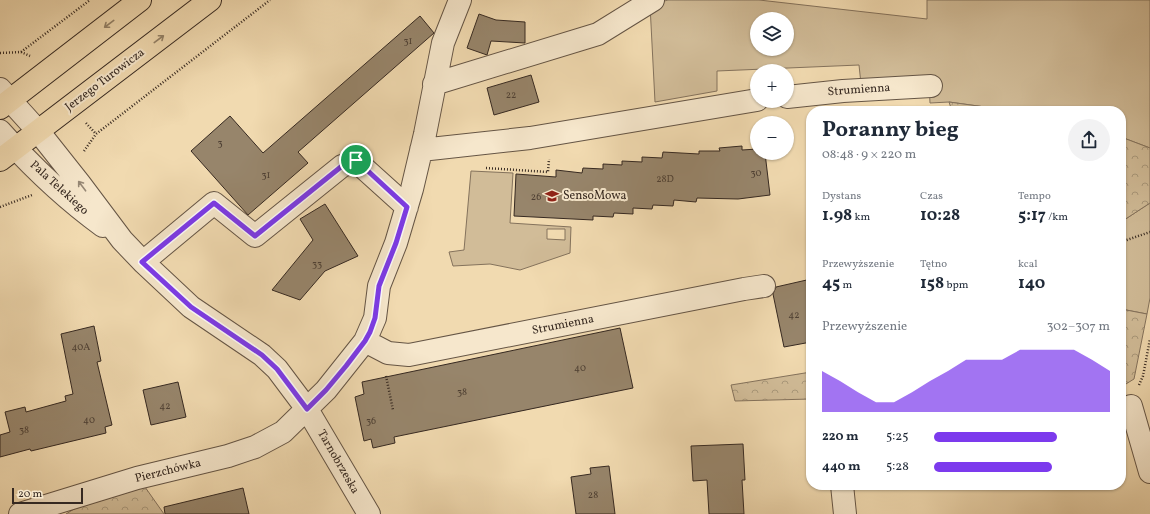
<!DOCTYPE html>
<html lang="pl">
<meta charset="utf-8">
<style>
:root{--surface:#fff;--page:#f2f2f3;--text:#1f2937;--muted:#747a83;--accent:#7c3aed}
body{margin:0;font-family:Vollkorn,serif;background:var(--page);color:var(--text);height:100vh;display:flex;flex-direction:column;font-size:15px;white-space:nowrap}
*{box-sizing:border-box;margin:0}
p{font-size:13px;color:var(--muted)}
.icon{flex:none;width:22px;height:22px;fill:none;stroke:currentColor;stroke-width:2;stroke-linecap:round;stroke-linejoin:round}
.map{position:relative;flex:1;overflow:hidden}
.panel{position:absolute;left:806px;top:106px;width:320px;height:384px;display:flex;flex-direction:column;background:var(--surface);border-radius:16px;box-shadow:0 1px 3px #0004}
.panel>*{flex:none}
.controls{position:absolute;left:750px;top:12px;display:grid;gap:8px}
.controls a{display:grid;place-items:center;width:44px;height:44px;border-radius:50%;background:var(--surface);box-shadow:0 1px 3px #0004;font-size:20px}
.scale{position:absolute;left:12px;bottom:10px;width:71px;box-sizing:border-box;padding-left:4px;border:2px solid #362921;border-top:0;font-size:11px;line-height:14px;white-space:nowrap;color:#362921;-webkit-text-stroke:3px #f6e7cc;paint-order:stroke}
.pin{position:absolute;display:grid;place-items:center;width:34px;height:34px;color:#fff;margin:-17px;border:2px solid #fff;border-radius:50%;box-shadow:0 1px 4px #0007}
.round{display:grid;place-items:center;flex:none;width:42px;height:42px;border-radius:21px;background:var(--page)}
.summary{display:flex;align-items:center;justify-content:space-between;height:68px;padding:0 16px}
h1{font-size:22px;font-weight:700;line-height:30px}
.metrics{display:grid;grid-template-columns:repeat(3,1fr);gap:6px;height:68px;padding:4px 16px}
.metrics div{display:grid;align-content:center}
.metrics b{font-size:17px;font-weight:700}
.metrics small{font-size:11px;font-weight:400}
.metrics p{font-size:11px}
.chart{height:112px;padding:8px 16px}
.chart p{display:flex;justify-content:space-between}
.chart svg{width:100%;height:72px;margin-top:4px;fill:var(--accent);opacity:.7}
ul{padding:0 16px;list-style:none;font-size:13px}
li{display:grid;grid-template-columns:64px 48px 1fr;align-items:center;height:30px}
li i{height:10px;border-radius:5px;background:var(--accent)}
.map>svg:first-child{display:block}
</style>
<div class="map">
<svg width="1150" height="514" viewBox="0 0 1150 514">
<defs>
<pattern id="forest-crowns" width="20" height="18" patternUnits="userSpaceOnUse"><rect width="20" height="18" fill="#d1bc98"/><path d="M2 6a3 3 0 1 1 6 0M12 15a3 3 0 1 1 6 0" fill="none" stroke="#aa997c"/></pattern>
</defs>
<rect width="100%" height="100%" fill="#f1dab0"/>
<filter id="stains"><feTurbulence type="fractalNoise" baseFrequency=".005" numOctaves="4"/><feColorMatrix values="0 0 0 0 .2 0 0 0 0 .09 0 0 0 0 .02 0 0 0 .5 -.17"/></filter>
<radialGradient id="worn" r=".72"><stop offset=".6" stop-color="#630" stop-opacity="0"/><stop offset="1" stop-color="#630" stop-opacity=".3"/></radialGradient>
<path fill="#d1bc98" stroke="#84725c" fill-rule="evenodd" d="M 668,0 L 759,0 L 927,19 L 927,0 L 1150,0 L 1150,148 L 1121,137 L 1121,111 L 1014,111 L 949,102 L 930,103 L 929,84 L 861,84 L 859,65 L 717,71 L 717,91 L 655,102 L 650,5 ZM 757,19 L 787,19 L 787,49 L 757,49 Z
M 471,171 L 513,173 L 510,223 L 571,227 L 570,253 L 520,270 L 490,264 L 453,266 L 449,252 L 464,250 ZM 547,229 L 565,229 L 565,240 L 547,239 Z
M 1150,203 L 1150,298 L 1147,314 L 1121,309 L 1121,222 Z"/>
<path fill="url(#forest-crowns)" stroke="#84725c" d="M 949,102 L 1014,111 L 952,111 Z
M 1121,137 L 1150,148 L 1150,203 L 1121,222 Z
M 1121,309 L 1147,314 L 1134,379 L 1121,387 Z
M 811,372 L 811,399 L 735,401 L 731,385 Z
M 145,487 L 164,514 L 66,514 L 74,509 Z"/>
<path fill="#97856b" stroke="#362921" d="M 479,14 L 496,20 L 525,22 L 525,43 L 491,41 L 487,55 L 467,48 Z
M 420,16 L 434,33 L 298,152 L 308,163 L 248,215 L 191,151 L 230,116 L 263,153 Z
M 531,75 L 539,102 L 494,115 L 487,88 Z
M 742,146 L 742,150 L 757,149 L 757,153 L 765,153 L 770,195 L 738,199 L 697,198 L 696,202 L 674,200 L 673,206 L 653,205 L 652,209 L 633,208 L 633,214 L 614,213 L 613,217 L 593,216 L 593,220 L 514,216 L 516,174 L 556,177 L 556,170 L 582,173 L 583,168 L 603,169 L 603,164 L 622,165 L 622,161 L 642,162 L 642,157 L 662,158 L 663,152 L 699,154 L 699,151 L 720,151 L 719,148 Z
M 325,204 L 358,256 L 325,271 L 300,300 L 272,290 L 313,240 L 300,219 Z
M 811,279 L 811,342 L 784,347 L 773,294 L 776,287 Z
M 94,326 L 101,361 L 97,362 L 112,425 L 105,427 L 106,433 L 31,451 L 30,449 L 0,457 L 0,435 L 10,432 L 5,412 L 25,407 L 26,412 L 66,401 L 65,396 L 73,394 L 61,334 Z
M 620,328 L 633,388 L 394,437 L 395,443 L 373,448 L 371,439 L 364,441 L 355,397 L 364,394 L 362,382 Z
M 178,382 L 186,417 L 151,425 L 143,390 Z
M 743,444 L 745,480 L 742,480 L 744,514 L 709,514 L 707,480 L 693,481 L 691,446 Z
M 609,466 L 615,514 L 576,514 L 571,477 L 591,474 L 590,468 Z
M 243,488 L 249,514 L 165,514 L 164,507 Z"/>
<g fill="none" stroke-linecap="round" stroke-linejoin="round">
<defs>
<path id="minor" d="M 434,84 L 598,34 L 653,0
M 0,89 L 38,131 L 80,184 L 122,240 L 143,262 L 191,307 L 262,355 L 277,369 L 307,409 L 369,514
M 787,97 L 843,91 L 931,86
M 0,131 C 31,166 66,199 103,226
M 421,150 L 530,138 L 757,100
M 143,262 L 214,203 L 255,236 L 342,166 L 356,161 L 407,207
M 365,341 L 388,353 L 409,355 L 744,289 L 764,286
M 1131,406 L 1150,472
M 842,485 L 845,514
M 20,514 L 137,478 L 228,456 L 255,447 L 283,432 L 326,390 L 365,341 L 375,318 L 379,286 L 396,243 L 412,189 L 425,134 L 443,43 L 460,0"/>
<path id="major" d="M 0,108 L 140,0
M 0,160 L 210,0"/>
</defs>
<use href="#minor" stroke="#655545" stroke-width="24"/>
<use href="#major" stroke="#362921" stroke-width="24"/>
<path stroke="#362921" stroke-width="2.5" stroke-dasharray="1 2" stroke-linecap="butt" d="M 21,52 L 90,0
M 0,53 L 21,52 L 30,56
M 86,123 L 96,134
M 84,151 L 96,134 L 270,0
M 486,168 L 548,172 L 549,159
M 0,207 L 32,195
M 1121,242 L 1150,232
M 386,376 L 393,410
M 1139,385 L 1143,376 L 1150,339"/>
<use href="#minor" stroke="#f6e7cc" stroke-width="22"/>
<use href="#major" stroke="#f1dab0" stroke-width="22"/>
</g>
<defs><path id="oneway-shaft" d="M-6 0H5M1.5-3L5.5 0L1.5 3" fill="none" stroke-width="1.6" stroke-linecap="round" stroke-linejoin="round"/></defs>
<g stroke="#948268">
<use href="#oneway-shaft" transform="translate(109 24) rotate(143)"/>
<use href="#oneway-shaft" transform="translate(159 39) rotate(-37)"/>
</g>
<use stroke="#968876" href="#oneway-shaft" transform="translate(82 186) rotate(-127)"/>
<g fill="none" stroke-linecap="round" stroke-linejoin="round">
<defs>
<path id="route" d="M 356,160 L 407,207 L 396,243 L 379,286 L 375,318 L 370,332 L 365,341 L 346,366 L 326,390 L 307,409 L 277,369 L 262,355 L 191,307 L 142,262 L 214,203 L 255,236 L 342,166 Z"/>
</defs>
<use href="#route" stroke="#fff" stroke-width="8"/>
<use href="#route" stroke="#7c3aed" stroke-width="5"/>
</g>
<defs>
<symbol id="school-bare" viewBox="-9 -9 18 18"><path d="M0-5L7-2L0 1L-7-2ZM-4 1L0 2.5L4 1V4Q0 6-4 4Z" fill="#8f2418" stroke="#f6e7cc" stroke-width="2.5" paint-order="stroke"/></symbol>
</defs>
<g fill-rule="evenodd">
<use href="#school-bare" x="542" y="186" width="20" height="20"/>
</g>
<g text-anchor="middle" dominant-baseline="central" stroke-width="4" stroke-linejoin="round" paint-order="stroke">
<g font-size="10" fill="#4e4034">
<text x="408" y="41">31</text>
<text x="511" y="95">22</text>
<text x="220" y="143">3</text>
<text x="756" y="173">30</text>
<text x="266" y="175">31</text>
<text x="665" y="179">28D</text>
<text x="536" y="197">26</text>
<text x="317" y="264">33</text>
<text x="794" y="315">42</text>
<text x="81" y="347">40A</text>
<text x="580" y="368">40</text>
<text x="462" y="392">38</text>
<text x="165" y="406">42</text>
<text x="89" y="420">40</text>
<text x="371" y="421">36</text>
<text x="24" y="430">38</text>
<text x="593" y="495">28</text>
</g>
<g font-size="12" fill="#362921" stroke="#f6e7cc">
<text transform="translate(105 80) rotate(-37)">Jerzego Turowicza</text>
<text transform="translate(859 90) rotate(-4)">Strumienna</text>
<text transform="translate(59 188) rotate(42)">Pala Telekiego</text>
<text transform="translate(563 325) rotate(-11)">Strumienna</text>
<text transform="translate(338 462) rotate(60)">Tarnobrzeska</text>
<text transform="translate(168 471) rotate(-14)">Pierzchówka</text>
</g>
<g font-size="12" fill="#362921" stroke="#f6e7cc" text-anchor="start">
<text x="563" y="196">SensoMowa</text>
</g>
</g>
<rect width="100%" height="100%" filter="url(#stains)"/>
<rect width="100%" height="100%" fill="url(#worn)"/>
</svg>
<div class="controls">
<a><svg class="icon" aria-label="layers" viewBox="0 0 24 24"><path d="M12 4l9 5-9 5-9-5zM3 14l9 5 9-5"/></svg></a>
<a>+</a>
<a>−</a>
</div>
<div class="scale">20 m</div>
<div class="pin" style="left:356px;top:160px;background:#1e9e55"><svg class="icon" aria-label="arrive" viewBox="0 0 24 24"><path d="M6 21V4h12l-3 4 3 4H6"/></svg></div>
<section class="panel">
<div class="summary"><div><h1>Poranny bieg</h1><p>08:48 · 9 × 220 m</p></div><a class="round"><svg class="icon" aria-label="share" viewBox="0 0 24 24"><path d="M12 15V3M7 8l5-5 5 5M5 13v7h14v-7"/></svg></a></div>
<div class="metrics">
<div><p>Dystans</p><b>1.98<small> km</small></b></div>
<div><p>Czas</p><b>10:28</b></div>
<div><p>Tempo</p><b>5:17<small> /km</small></b></div>
</div>
<div class="metrics">
<div><p>Przewyższenie</p><b>45<small> m</small></b></div>
<div><p>Tętno</p><b>158<small> bpm</small></b></div>
<div><p>kcal</p><b>140</b></div>
</div>
<div class="chart"><p><span>Przewyższenie</span>302–307 m</p>
<svg viewBox="0 0 160 44" preserveAspectRatio="none"><path d="M0 44V19L10 25L20 32L30 38L40 38L50 32L60 25L70 19L80 12L90 12L100 12L110 6L120 6L130 6L140 6L150 12L160 19V44z"/></svg>
</div>
<ul>
<li><b>220 m</b>5:25<i style="width:70%"></i></li>
<li><b>440 m</b>5:28<i style="width:67%"></i></li>
</ul>
</section>
</div>
